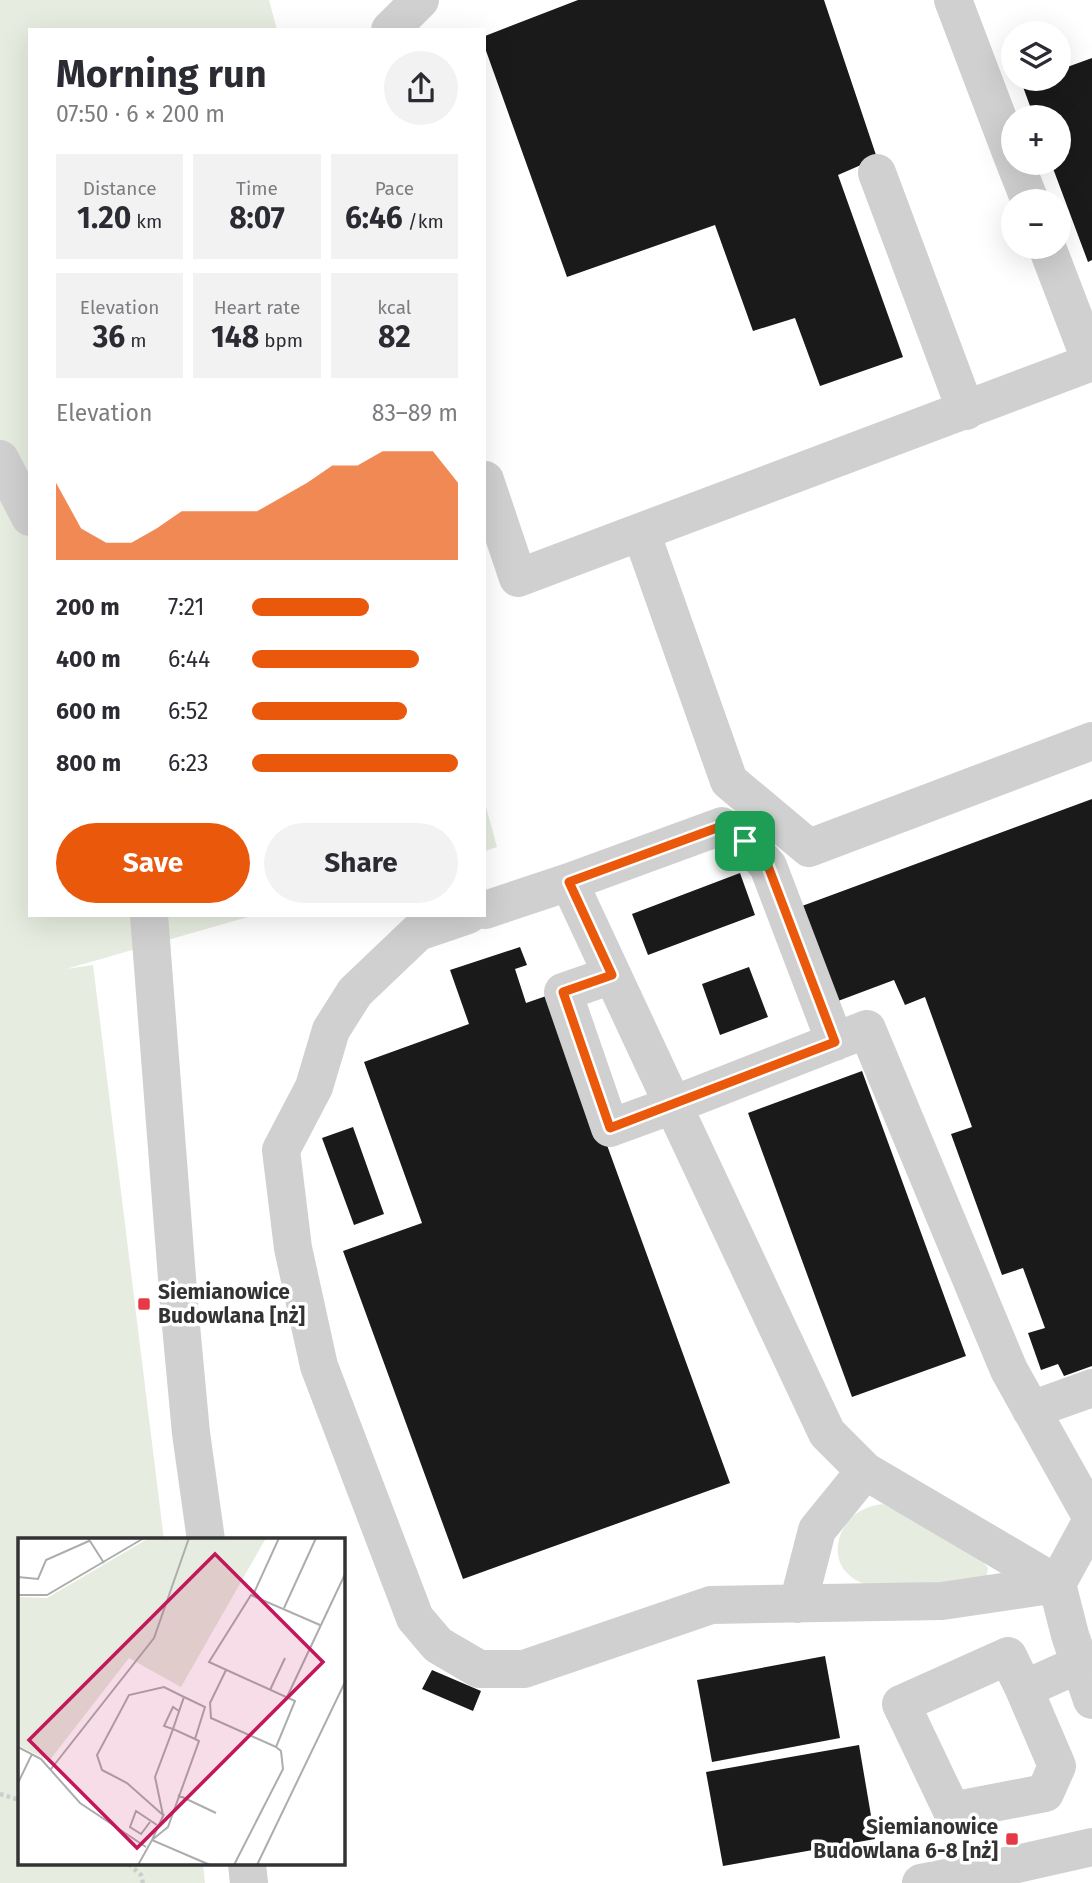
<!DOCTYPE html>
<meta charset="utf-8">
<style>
:root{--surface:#fff;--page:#f2f2f3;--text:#2b2b33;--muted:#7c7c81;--accent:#ea580c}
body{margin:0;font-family:"Fira Sans",sans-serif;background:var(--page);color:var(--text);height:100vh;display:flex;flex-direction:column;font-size:26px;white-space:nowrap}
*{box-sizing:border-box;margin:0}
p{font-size:23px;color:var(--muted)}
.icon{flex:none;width:38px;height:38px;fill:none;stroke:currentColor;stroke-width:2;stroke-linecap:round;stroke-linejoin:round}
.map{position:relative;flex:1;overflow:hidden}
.sheet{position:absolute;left:28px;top:28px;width:458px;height:889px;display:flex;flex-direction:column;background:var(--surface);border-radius:0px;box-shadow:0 7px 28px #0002}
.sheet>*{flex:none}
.buttons{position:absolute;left:1001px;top:21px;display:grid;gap:14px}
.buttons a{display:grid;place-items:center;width:70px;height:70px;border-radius:50%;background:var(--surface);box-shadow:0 7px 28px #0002;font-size:35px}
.pin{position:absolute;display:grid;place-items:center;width:60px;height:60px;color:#fff;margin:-30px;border-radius:14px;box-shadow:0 4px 10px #0006}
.round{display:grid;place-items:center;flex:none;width:74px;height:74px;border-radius:37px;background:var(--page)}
.summary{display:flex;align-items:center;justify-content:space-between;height:119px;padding:0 28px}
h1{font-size:38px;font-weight:700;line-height:52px}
.stats{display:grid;grid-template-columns:repeat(3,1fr);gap:10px;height:119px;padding:7px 28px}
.stats div{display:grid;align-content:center;border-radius:0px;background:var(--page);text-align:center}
.stats b{font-size:30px;font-weight:700}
.stats small{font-size:19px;font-weight:400}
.stats p{font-size:19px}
.chart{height:196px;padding:14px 28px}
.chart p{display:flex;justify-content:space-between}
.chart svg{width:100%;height:126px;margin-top:7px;fill:var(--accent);opacity:.7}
.action{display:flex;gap:14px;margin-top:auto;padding:14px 28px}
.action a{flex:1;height:80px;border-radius:42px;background:var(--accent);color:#fff;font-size:28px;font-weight:700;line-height:80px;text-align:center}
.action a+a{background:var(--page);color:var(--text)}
ul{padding:0 28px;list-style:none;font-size:23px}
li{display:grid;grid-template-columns:112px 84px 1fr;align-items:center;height:52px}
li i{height:18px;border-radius:9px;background:var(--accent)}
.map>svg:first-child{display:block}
</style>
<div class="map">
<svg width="1092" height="1883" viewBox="0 0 1092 1883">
<rect width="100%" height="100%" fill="#fff"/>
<path fill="#e6ecdf" d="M 0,0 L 269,0 L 277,30 L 30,30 L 30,915 L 255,915 L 66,969 L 93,965 L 164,1540 L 19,1540 L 19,1864 L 203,1864 L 205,1883 L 0,1883 Z
M 485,803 L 497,847 L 485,851 Z
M 883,1504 L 897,1510 L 982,1561 L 988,1568 L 986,1580 L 875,1587 C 864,1584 854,1581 846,1572 C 830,1554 839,1526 857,1513 C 865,1508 873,1505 883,1504 Z"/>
<path fill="#1a1a1a" d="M 578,0 L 824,0 L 877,158 L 838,175 L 903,357 L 820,386 L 795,318 L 753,331 L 715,225 L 567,277 L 485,48 L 485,36 Z
M 1092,58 L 1092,260 L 1088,262 L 1051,163 L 1059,163 L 1059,117 L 1034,117 L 1022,84 L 1035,79 L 1059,79 L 1059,70 Z
M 1092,799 L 1092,1366 L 1064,1376 L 1058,1364 L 1041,1370 L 1028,1333 L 1045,1328 L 1023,1268 L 1002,1275 L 951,1134 L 972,1127 L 925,997 L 905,1005 L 894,980 L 838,1001 L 802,906 Z
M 740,873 L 755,915 L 648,955 L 632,914 Z
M 520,947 L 527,965 L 515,969 L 526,1003 L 552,994 L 730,1483 L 463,1579 L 343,1251 L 422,1223 L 364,1062 L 469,1024 L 450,970 Z
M 749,967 L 768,1017 L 720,1035 L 702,984 Z
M 862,1071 L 966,1356 L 852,1397 L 748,1113 Z
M 353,1127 L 384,1214 L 354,1225 L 322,1138 Z
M 825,1656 L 840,1738 L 712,1762 L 697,1680 Z
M 432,1670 L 481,1691 L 473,1711 L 422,1689 Z
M 859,1745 L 875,1839 L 723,1866 L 706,1772 Z"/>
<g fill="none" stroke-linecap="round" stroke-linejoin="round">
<path stroke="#cdcdcd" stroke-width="4.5" stroke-dasharray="3.5 3.5" stroke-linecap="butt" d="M 0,1794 L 19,1800
M 129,1864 L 141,1875 L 143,1883"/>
<path stroke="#d0d0d0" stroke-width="38" d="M 953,0 L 1013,158
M 390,30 L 420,0
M 1015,163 L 1030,201
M 877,173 L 966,411
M 1047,247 L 1091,362
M 0,459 L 30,517
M 485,480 L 518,578 L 1092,362
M 641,532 L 729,781 L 809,848 L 1092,741
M 485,910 L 569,882
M 149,915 L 179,1304 L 191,1433 L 206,1540
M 468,915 L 418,932 L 355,992 L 331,1030 L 314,1087 L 281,1150 L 293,1248 L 319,1366 L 415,1618 L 438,1645 L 479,1669 L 524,1669 L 711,1605 L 942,1601 L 1057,1584
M 612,975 L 563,992 L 610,1128 L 673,1105 L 827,1433 L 865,1471 L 1057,1584
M 835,1042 L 768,866 L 745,841 L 722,826 L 569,882 L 673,1105 L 867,1029 L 1009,1370 L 1092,1518
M 1031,1410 L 1092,1388
M 1092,1520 L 1057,1584 L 1070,1635 L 1092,1700
M 798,1604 L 817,1530 L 865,1471
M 1024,1689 L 1057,1766 L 1045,1793 L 952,1811 L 901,1704 L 1008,1656 L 1024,1689 L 1080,1664
M 247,1864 L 249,1883
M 921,1883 L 1017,1864 L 1092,1847"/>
</g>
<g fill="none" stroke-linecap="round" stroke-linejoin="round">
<defs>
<path id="route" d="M 722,826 L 745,841 L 768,866 L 835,1042 L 610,1128 L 563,992 L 612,975 L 569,882 Z"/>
</defs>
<use href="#route" stroke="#fff" stroke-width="14"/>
<use href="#route" stroke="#ea580c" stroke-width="9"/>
</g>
<g fill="#e63946" stroke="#fff" stroke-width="2.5">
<rect x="137" y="1297" width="14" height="14" rx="3.5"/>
<rect x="1005" y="1832" width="14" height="14" rx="3.5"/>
</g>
<g text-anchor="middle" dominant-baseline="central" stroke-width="7" stroke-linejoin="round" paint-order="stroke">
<g font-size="21" font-weight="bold" fill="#333" stroke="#fff" text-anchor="start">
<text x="158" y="1292">Siemianowice<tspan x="158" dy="24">Budowlana [nż]</tspan></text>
<text x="998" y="1827" text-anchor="end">Siemianowice<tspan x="998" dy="24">Budowlana 6-8 [nż]</tspan></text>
</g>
</g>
<g transform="translate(18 1538)">
<rect width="327" height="327" fill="#fff"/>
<path d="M 131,0 L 248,0 L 163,149 L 111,120 L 31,223 L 0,207 L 0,59 L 29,60 Z" fill="#e6ecdf"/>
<path fill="none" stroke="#adadad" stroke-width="2" d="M 70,0 L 86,25M 0,39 L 20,41 L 28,22 L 71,3M 0,57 L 29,57 L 126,0M 235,57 L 261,0M 266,70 L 298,0M 208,132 L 192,165 L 193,180 L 258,209M 252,152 L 267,120M 269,159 L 328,34M 0,209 L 23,221 L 62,265 L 128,309M 33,231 L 136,100 L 171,0M 0,245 L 14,216M 160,257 L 198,275M 145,277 L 109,245 L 84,232 L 79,217 L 111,157 L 146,149 L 166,159M 145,277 L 137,239 L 155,191 L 146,188 L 155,169 L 161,173M 132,284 L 123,296 L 112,289 L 118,273 L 139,287M 134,302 L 150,289 L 181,203 L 177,201 L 155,191 L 166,159 L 187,169 L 177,201M 134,302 L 146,276M 120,327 L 134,302 L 192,327M 216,327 L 265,231 L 263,213 L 258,209 L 277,163 L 191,124 L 233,57 L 302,87M 239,327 L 328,142"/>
<path fill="#c2185b" fill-opacity="0.15" stroke="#c2185b" stroke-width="3.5" d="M 197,16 L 305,124 L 119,310 L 11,202 Z"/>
<rect width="327" height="327" fill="none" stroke="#333" stroke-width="3.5"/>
</g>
</svg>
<div class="buttons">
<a><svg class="icon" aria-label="layers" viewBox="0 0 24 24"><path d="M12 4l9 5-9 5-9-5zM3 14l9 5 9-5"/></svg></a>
<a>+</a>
<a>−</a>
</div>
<div class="pin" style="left:745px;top:841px;background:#1e9e55"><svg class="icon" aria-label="arrive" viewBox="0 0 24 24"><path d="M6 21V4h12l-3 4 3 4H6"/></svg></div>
<section class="sheet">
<div class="summary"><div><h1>Morning run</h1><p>07:50 · 6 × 200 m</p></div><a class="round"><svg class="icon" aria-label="share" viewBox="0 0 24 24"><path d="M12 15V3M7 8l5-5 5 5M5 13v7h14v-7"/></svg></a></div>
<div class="stats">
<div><p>Distance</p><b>1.20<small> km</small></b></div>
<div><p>Time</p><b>8:07</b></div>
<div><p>Pace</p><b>6:46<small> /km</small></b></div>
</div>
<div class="stats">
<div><p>Elevation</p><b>36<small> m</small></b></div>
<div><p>Heart rate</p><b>148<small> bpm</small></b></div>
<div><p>kcal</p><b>82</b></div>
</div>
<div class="chart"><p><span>Elevation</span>83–89 m</p>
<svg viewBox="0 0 160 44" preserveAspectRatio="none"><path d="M0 44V17L10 33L20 38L30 38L40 33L50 27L60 27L70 27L80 27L90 22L100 17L110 11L120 11L130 6L140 6L150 6L160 17V44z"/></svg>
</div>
<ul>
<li><b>200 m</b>7:21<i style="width:57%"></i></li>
<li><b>400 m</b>6:44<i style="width:81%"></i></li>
<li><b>600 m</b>6:52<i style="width:75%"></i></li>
<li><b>800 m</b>6:23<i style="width:100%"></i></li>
</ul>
<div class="action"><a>Save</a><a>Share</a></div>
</section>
</div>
